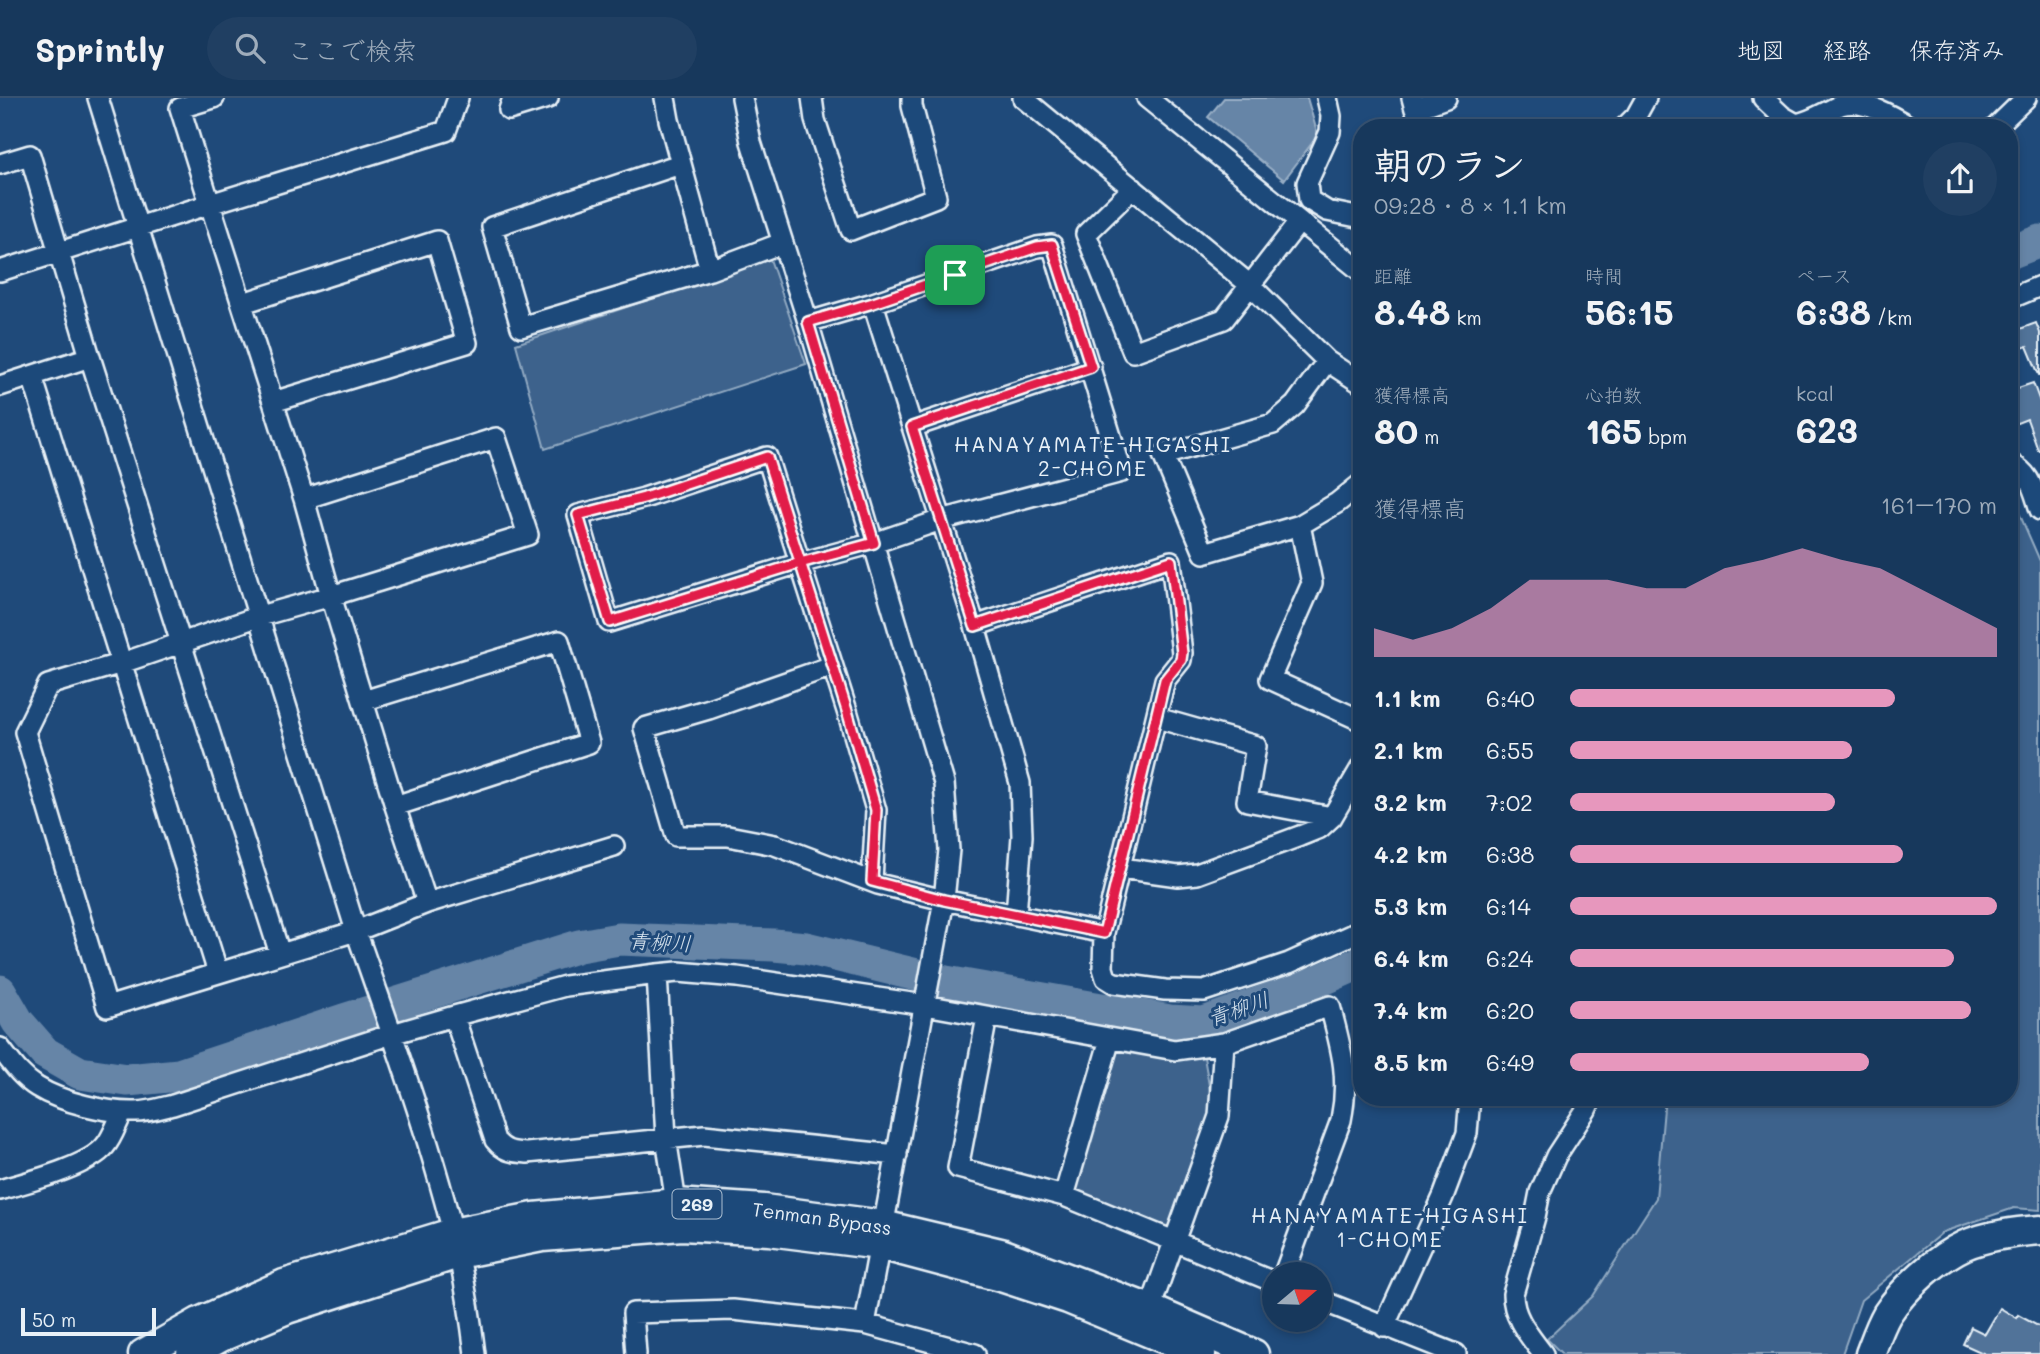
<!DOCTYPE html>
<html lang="ja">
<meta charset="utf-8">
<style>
:root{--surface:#17385c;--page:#203f62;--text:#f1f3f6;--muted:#9eacbb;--line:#365272;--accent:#e797bd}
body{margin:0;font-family:Mali,"Klee One",sans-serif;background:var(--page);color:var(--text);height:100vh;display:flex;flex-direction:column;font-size:26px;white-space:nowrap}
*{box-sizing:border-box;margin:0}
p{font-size:23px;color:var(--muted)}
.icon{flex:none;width:38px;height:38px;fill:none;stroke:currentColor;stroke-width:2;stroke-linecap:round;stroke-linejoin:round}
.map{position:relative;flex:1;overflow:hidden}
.side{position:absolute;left:1353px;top:21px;width:665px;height:987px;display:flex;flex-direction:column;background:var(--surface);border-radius:28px;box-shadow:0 4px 10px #0003,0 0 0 2px var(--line)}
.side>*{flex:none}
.needle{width:46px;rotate:71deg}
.buttons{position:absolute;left:1262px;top:1164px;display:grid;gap:14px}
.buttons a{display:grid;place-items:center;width:70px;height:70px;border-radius:50%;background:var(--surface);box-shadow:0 4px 10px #0003,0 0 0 2px var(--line);font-size:35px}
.scale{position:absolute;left:21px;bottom:18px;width:135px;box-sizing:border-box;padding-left:7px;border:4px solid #e8f1f8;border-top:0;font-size:19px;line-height:24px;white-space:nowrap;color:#e8f1f8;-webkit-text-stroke:5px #1f4a7a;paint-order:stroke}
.pin{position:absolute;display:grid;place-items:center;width:60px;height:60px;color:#fff;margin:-30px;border-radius:14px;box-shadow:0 4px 10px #0006}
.round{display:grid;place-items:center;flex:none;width:74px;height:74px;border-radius:37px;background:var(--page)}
.head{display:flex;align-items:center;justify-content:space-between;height:119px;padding:0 21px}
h1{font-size:38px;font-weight:800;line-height:52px}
.stats{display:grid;grid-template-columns:repeat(3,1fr);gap:10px;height:119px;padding:7px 21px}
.stats div{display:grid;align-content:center}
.stats b{font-size:35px;font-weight:800}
.stats small{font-size:19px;font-weight:400}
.stats p{font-size:19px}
.chart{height:196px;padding:14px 21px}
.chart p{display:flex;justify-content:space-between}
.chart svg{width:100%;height:126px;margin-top:7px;fill:var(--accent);opacity:.7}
ul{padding:0 21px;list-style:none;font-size:23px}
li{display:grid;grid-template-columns:112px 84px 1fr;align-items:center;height:52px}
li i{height:18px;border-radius:9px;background:var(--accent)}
header{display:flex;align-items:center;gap:42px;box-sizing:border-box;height:98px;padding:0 35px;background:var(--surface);border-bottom:2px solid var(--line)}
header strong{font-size:33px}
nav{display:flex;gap:38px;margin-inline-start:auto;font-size:24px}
.search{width:490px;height:63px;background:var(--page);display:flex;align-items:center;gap:18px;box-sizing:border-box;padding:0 24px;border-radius:38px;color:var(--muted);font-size:26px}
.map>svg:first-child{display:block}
</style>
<header>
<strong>Sprintly</strong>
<div class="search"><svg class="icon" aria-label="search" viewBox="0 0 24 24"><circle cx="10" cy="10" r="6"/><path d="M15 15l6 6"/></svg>ここで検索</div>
<nav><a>地図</a><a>経路</a><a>保存済み</a></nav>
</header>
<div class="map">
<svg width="2040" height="1256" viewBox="0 0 2040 1256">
<rect width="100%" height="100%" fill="#1f4a7a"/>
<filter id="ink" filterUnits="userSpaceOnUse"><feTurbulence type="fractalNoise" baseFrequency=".0143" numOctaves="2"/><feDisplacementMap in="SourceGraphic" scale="14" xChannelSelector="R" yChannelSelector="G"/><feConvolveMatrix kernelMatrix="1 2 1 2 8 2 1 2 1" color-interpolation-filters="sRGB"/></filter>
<g filter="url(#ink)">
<path fill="#3c628c" stroke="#92aac2" stroke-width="2" d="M 770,161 L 806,266 L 545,351 L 516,246 Z
M 2009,392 L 2040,463 L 2040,1112 L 2014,1110 L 1943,1134 L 1861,1202 L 1842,1256 L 1562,1256 L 1547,1241 L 1593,1198 L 1656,1100 L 1665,999 L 2009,999 Z
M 1113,952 L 1204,959 L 1213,1010 L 1166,1135 L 1073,1092 Z"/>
<path fill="#6685a7" stroke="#9ab0c7" stroke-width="2" d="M 1224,0 L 1307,0 L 1318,37 L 1284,82 L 1208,19 Z"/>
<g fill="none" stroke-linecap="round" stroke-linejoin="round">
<path stroke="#6685a7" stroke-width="33" d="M 2009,155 L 2040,143
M 0,893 L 18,924 L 45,955 L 80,975 L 127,982 L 179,977 L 344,922 L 579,848 L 619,841 L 774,847 L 806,850 L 946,884 L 1170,923 L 1204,925 L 1312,886 L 1362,864"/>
</g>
<path fill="#517399" stroke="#e8f1f8" stroke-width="2" d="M 2036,225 L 2040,235 L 2040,277 L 2039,277 L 2027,248 L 2009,255 L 2009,235 Z
M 2033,285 L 2040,304 L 2040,352 L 2038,352 L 2027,321 L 2012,327 L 2009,319 L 2009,293 Z
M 2000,1210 L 2017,1220 L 2018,1217 L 2040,1229 L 2040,1256 L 1985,1256 L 1963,1246 L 1971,1229 L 1985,1236 Z"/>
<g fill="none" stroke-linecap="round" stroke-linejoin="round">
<defs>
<path id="minor" d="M 98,0 L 356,833 C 393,939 432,1046 458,1155 C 466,1189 471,1222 475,1256
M 214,0 L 180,10 L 210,106 L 446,33 L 458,0
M 513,0 L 509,12 L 548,0
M 665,0 L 669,22 L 710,172
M 742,0 L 751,44 L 808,224 L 944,685 L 949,752 L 944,802 L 865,1226
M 812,0 L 815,22 L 851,132 L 936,99 L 912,8 L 912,0
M 1023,0 L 1250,187 L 1327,263 L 1362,286
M 1147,0 L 1362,174
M 1327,0 L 1331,18 L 1330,34 L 1307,85 L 1309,102 L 1327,113 L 1362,120
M 1412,0 L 1415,11 L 1446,0
M 1763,0 L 1782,18 L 1796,26 C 1813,23 1826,13 1841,7 C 1863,0 1894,19 1912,30
M 1624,30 L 1636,18 L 1646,0
M 1995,30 L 2026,0
M 0,66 L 30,57 L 90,259 L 280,856
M 680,66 L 492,129 L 521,229 L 710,172 L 782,145
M 1133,90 L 1086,136 L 1133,254 L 1224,221 L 1299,124
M 0,173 L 210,106 L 304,401 L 331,498 L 395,708 L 427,805
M 2009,201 L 2040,188
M 243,205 L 437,143 L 467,245 L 273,304
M 873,205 L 975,528 L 1020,685 L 1022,738 L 1016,817
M 808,224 L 873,205 L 1037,149 L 1052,147 L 1122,374 L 941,422 L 874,445 L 800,465 L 848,616 L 876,712 L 872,783
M 1327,263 L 1295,307 L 1273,326 L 1163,357 L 1204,455 L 1300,427 L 1337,405 L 1362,385
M 32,278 L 218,875
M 0,288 L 90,259
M 912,329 L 1091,269
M 767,359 L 800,465 L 609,524 L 578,417 L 644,400 Z
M 2009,365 C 2031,375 2033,391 2040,412
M 304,401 L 496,340 L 528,437 L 331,498 L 260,518 L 122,565 L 48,587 L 25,634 L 107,909 L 356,833 L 427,805 L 614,748
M 1300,427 L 1312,485 L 1270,581 L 1362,623
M 975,528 L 1171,463 L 1182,555 L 1181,562 L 1165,582 L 1104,835 L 1103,870 L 1106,880 L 1114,885 L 1165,892 L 1204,893 L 1289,865 L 1362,832
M 832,568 L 709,611 L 644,630 L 676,738 L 728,738 L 775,747 L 878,786 L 944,802 L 1104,835
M 363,603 L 559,543 L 589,645 L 395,708
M 1157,620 L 1256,648 L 1247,703 L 1332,719
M 1121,770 L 1178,778 L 1197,776 L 1300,738 L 1320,730 L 1332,719 L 1362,668
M 657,876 L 666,1040 L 676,1105
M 454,918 L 495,1042 C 505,1054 512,1054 527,1055 L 704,1037 L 897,1057
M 987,919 L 958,1070 L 1064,1098 L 1274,1184
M 0,950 C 11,964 21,979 37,989 C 61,1004 107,1015 136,1014 C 148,1014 161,1010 173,1007 L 392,936 L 454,918 L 565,888 L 657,876 L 678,874 L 737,879 L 925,907 L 1175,952 L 1224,945 L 1330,908 C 1341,950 1350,978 1341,1022 L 1284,1176
M 0,1092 C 27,1084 88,1069 105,1048 C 113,1039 117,1024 123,1014
M 1064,1098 L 1110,941
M 1320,1202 L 1456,1256
M 1150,1211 L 1219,1018 L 1224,945
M 1384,1229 L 1443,1099 L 1467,1035 L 1470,999
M 636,1256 L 633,1215 L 733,1212 L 865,1226 L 975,1256
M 1543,1256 C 1529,1237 1513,1220 1513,1196 L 1535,1119 L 1540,1094 L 1556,1058 L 1586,1012 L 1592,999"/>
<path id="highway" d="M 143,1256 L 199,1224 L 284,1186 L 452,1135 L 534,1119 L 676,1105 L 764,1111 L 883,1127 L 1001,1155 L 1150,1211 L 1254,1256
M 191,1256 L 221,1239 L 287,1211 L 458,1156 L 542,1139 L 682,1128 L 769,1133 L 880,1147 L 1004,1180 L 1068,1201 L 1201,1256
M 1870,1256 C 1875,1243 1880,1228 1887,1216 C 1904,1190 1937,1160 1965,1147 C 1989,1137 2015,1134 2040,1132"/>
</defs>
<use href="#minor" stroke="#e8f1f8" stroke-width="24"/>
<use href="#highway" stroke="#e8f1f8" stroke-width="33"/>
<use href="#minor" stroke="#1f4a7a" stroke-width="19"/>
<use href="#highway" stroke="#1f4a7a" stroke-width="28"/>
</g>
</g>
<g fill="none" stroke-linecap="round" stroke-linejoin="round" filter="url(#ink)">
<defs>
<path id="route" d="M 955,177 L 873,205 L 808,224 L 874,445 L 800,465 L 610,524 L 578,417 L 644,400 L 767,359 L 848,616 L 876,712 L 872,783 L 944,802 L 1104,835 L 1165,582 L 1181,562 L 1182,555 L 1171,463 L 975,528 L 912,329 L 1091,269 L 1052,147 L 1037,149 L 955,177"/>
</defs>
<use href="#route" stroke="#fff" stroke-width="14"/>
<use href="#route" stroke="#e11d48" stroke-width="9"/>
</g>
<g text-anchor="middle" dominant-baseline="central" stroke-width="6" stroke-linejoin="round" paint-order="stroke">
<rect fill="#1f4a7a" stroke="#acbfd2" stroke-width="2" x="672.5" y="1091.5" width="49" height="29" rx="5"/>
<g font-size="18" font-weight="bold" fill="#e8f1f8">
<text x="697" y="1106">269</text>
</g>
<g font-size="19" fill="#e8f1f8" stroke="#1f4a7a">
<text transform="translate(822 1120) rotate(8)">Tenman Bypass</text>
</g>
<g font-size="21" letter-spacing="2" fill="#e8f1f8" stroke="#1f4a7a">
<text x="1093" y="345">HANAYAMATE-HIGASHI<tspan x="1093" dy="24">2-CHOME</tspan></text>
<text x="1390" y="1116">HANAYAMATE-HIGASHI<tspan x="1390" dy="24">1-CHOME</tspan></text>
</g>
<g font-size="21" font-style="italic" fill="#d4e1ec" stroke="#1f4a7a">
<text transform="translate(660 843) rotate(3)">青柳川</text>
<text transform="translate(1238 910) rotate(-19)">青柳川</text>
</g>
</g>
</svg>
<div class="buttons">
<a><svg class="needle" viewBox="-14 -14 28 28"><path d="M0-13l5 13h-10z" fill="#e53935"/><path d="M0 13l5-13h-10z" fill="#9eacbb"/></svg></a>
</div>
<div class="scale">50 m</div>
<div class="pin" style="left:955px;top:177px;background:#1e9e55"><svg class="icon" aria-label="arrive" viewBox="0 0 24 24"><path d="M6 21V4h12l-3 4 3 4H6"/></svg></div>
<section class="side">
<div class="head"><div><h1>朝のラン</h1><p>09:28 · 8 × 1.1 km</p></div><a class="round"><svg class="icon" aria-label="share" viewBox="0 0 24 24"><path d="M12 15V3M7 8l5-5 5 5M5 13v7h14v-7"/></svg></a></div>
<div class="stats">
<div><p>距離</p><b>8.48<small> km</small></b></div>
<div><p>時間</p><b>56:15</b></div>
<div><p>ペース</p><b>6:38<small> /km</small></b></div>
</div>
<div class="stats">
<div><p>獲得標高</p><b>80<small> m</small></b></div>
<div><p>心拍数</p><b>165<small> bpm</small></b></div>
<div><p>kcal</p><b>623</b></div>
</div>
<div class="chart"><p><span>獲得標高</span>161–170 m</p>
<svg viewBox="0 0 160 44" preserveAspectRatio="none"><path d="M0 44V34L10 38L20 34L30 27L40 17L50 17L60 17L70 20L80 20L90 13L100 10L110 6L120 10L130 13L140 20L150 27L160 34V44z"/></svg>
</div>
<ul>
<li><b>1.1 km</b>6:40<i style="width:76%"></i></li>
<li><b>2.1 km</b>6:55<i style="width:66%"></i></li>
<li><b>3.2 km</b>7:02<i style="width:62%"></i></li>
<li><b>4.2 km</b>6:38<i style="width:78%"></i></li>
<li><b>5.3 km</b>6:14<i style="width:100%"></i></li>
<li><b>6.4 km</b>6:24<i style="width:90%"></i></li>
<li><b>7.4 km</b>6:20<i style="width:94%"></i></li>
<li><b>8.5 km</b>6:49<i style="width:70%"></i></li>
</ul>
</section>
</div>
